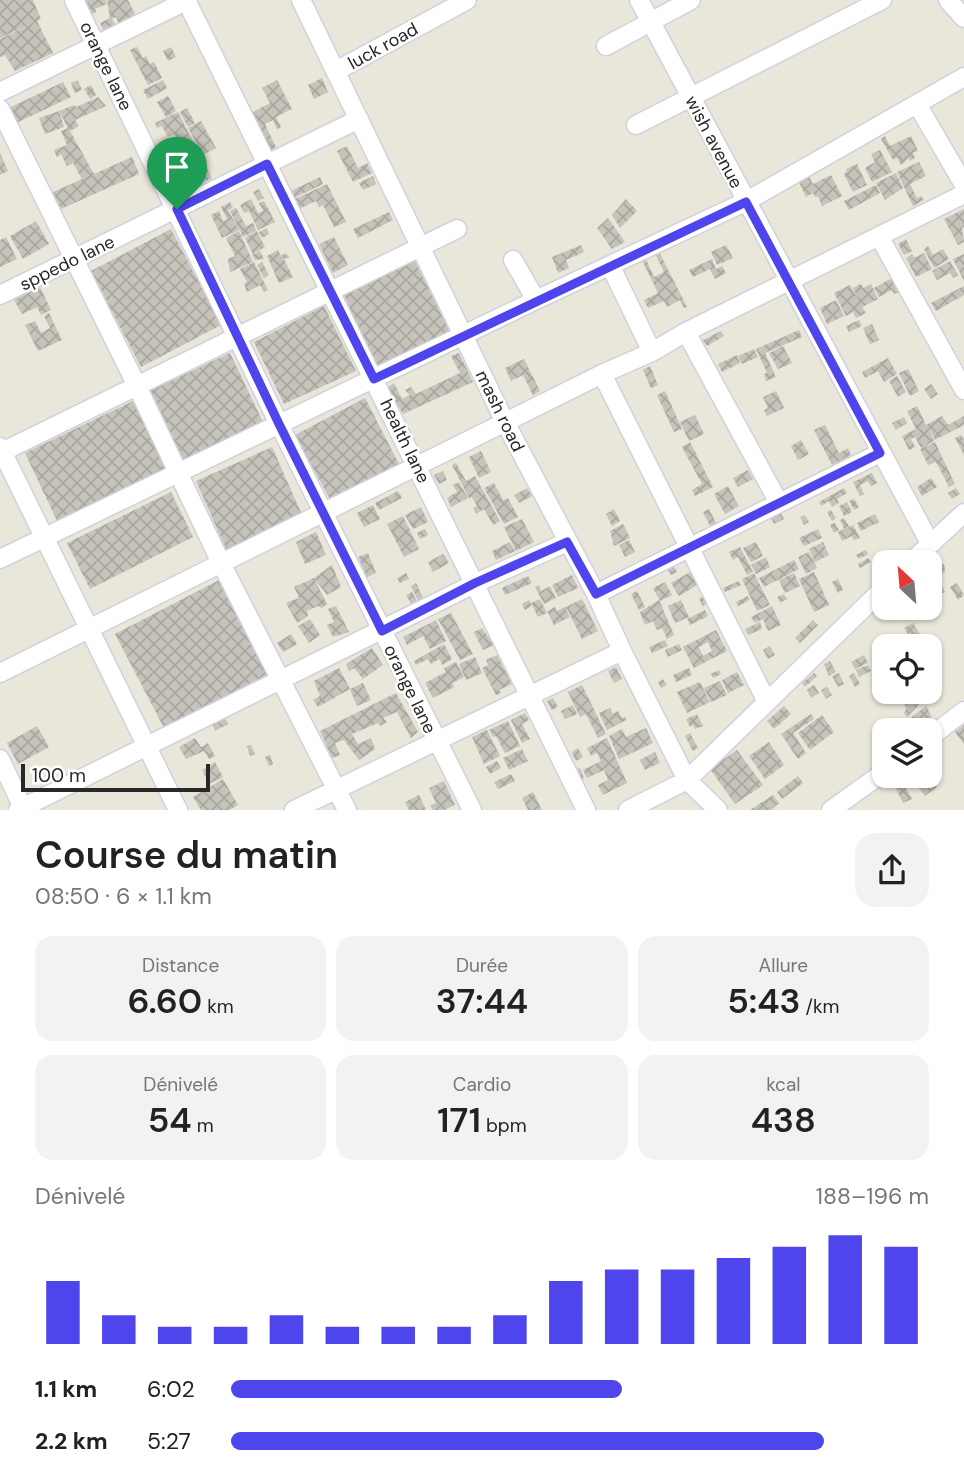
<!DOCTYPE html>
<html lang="fr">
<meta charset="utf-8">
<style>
:root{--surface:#fff;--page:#f2f2f2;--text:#222;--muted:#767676;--accent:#4e45ec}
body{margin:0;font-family:"DM Sans",sans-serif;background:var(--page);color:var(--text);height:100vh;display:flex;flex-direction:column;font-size:26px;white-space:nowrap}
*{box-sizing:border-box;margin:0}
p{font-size:23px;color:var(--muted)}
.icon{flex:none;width:38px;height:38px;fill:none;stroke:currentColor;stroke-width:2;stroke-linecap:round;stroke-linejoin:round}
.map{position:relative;height:810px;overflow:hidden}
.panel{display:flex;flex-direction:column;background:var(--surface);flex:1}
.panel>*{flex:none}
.needle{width:46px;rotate:334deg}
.buttons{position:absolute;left:872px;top:550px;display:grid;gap:14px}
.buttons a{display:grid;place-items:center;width:70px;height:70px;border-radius:14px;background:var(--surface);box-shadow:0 2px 5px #0004;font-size:35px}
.scale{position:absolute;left:21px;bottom:18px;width:189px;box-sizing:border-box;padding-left:7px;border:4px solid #282828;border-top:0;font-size:19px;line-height:24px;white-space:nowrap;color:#282828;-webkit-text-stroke:5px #fff;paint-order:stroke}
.pin{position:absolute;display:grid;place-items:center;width:60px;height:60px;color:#fff;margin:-72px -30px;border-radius:50% 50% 50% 0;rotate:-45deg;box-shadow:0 0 7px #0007}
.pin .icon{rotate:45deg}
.round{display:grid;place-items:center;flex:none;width:74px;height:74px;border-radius:21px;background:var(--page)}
.summary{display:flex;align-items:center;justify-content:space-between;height:119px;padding:0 35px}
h1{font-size:38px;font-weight:600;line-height:52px}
.stats{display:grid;grid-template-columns:repeat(3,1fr);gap:10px;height:119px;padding:7px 35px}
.stats div{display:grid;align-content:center;border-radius:18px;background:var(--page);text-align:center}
.stats b{font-size:35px;font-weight:600}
.stats small{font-size:19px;font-weight:400}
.stats p{font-size:19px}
.chart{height:196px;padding:14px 35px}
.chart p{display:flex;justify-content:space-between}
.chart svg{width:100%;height:126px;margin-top:7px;stroke:var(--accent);stroke-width:6}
ul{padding:0 35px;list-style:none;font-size:23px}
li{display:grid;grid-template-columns:112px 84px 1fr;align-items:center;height:52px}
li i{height:18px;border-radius:9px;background:var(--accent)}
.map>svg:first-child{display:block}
</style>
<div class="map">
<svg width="964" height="810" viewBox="0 0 964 810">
<defs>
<pattern id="building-cross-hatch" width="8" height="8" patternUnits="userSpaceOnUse" patternTransform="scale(1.75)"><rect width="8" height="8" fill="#c5c3ba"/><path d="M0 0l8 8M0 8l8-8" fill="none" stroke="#a9a8a0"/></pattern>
</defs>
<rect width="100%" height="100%" fill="#e9e7da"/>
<path fill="url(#building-cross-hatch)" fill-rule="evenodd" d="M 0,0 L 33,0 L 41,19 L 0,38 Z
M 86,0 L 105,0 L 107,4 L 95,9 L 96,12 L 92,14 Z
M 107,0 L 128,0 L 136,16 L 119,24 L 116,17 L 112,19 L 116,26 L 104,32 L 100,23 L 110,18 Z
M 37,21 L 53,53 L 15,71 L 5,55 L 0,57 L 0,39 Z
M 137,47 L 143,58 L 146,56 L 150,64 L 154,62 L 162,78 L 148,85 L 130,50 Z
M 171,47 L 176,57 L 168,61 L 163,51 Z
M 322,78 L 328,92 L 314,99 L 308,85 Z
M 78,80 L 82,90 L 75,93 L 71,83 Z
M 163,80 L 167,88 L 148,99 L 143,90 Z
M 277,80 L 292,109 L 276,117 L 281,127 L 277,129 L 273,120 L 265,124 L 276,147 L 271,150 L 253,112 L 270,103 L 262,88 Z
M 63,82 L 71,97 L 14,124 L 7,109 Z
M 91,85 L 96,95 L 90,99 L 84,89 Z
M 168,96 L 176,111 L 166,117 L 157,102 Z
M 98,97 L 106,106 L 75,120 L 79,126 L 70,131 L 94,174 L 132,157 L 139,174 L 61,209 L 53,192 L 82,179 L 73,163 L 67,166 L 61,154 L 57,157 L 54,150 L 67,145 L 61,131 L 68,128 L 59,111 L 74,105 L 76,107 Z
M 187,108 L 195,123 L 188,127 L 180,112 Z
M 59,111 L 64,127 L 45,134 L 39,118 Z
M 178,112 L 212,178 L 200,184 L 191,165 L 194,163 L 187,148 L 183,150 L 174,134 L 168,137 L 162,126 L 157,128 L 155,123 Z
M 201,121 L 216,148 L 203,155 L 188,128 Z
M 885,136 L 890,146 L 911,136 L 918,151 L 913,153 L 915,158 L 910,161 L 909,158 L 901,165 L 897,158 L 893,160 L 881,139 Z
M 347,146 L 358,168 L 367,163 L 372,173 L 353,182 L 337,151 Z
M 880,150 L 892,172 L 872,182 L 865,168 L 875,162 L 871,154 Z
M 0,153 L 8,171 L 0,175 Z
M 919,162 L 926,176 L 910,184 L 917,198 L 921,196 L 924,200 L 913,206 L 897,172 Z
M 857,164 L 867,185 L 853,192 L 844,174 L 847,172 L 846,169 Z
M 896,173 L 903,188 L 885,200 L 876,183 Z
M 831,175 L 842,196 L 822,206 L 818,196 L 815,197 L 813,193 L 806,197 L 799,182 L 809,177 L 813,184 Z
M 373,176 L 376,184 L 363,190 L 359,183 Z
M 320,177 L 323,184 L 294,198 L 291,191 Z
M 327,184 L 346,222 L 334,227 L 323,205 L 319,207 L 316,201 L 299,209 L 295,199 Z
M 876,185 L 880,193 L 849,210 L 844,201 Z
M 259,189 L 264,198 L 258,201 L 253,192 Z
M 251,199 L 258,213 L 263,211 L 259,203 L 264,201 L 275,222 L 258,230 L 249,211 L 244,213 L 240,205 Z
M 626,199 L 637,211 L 620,228 L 612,215 Z
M 230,202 L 233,208 L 228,210 L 239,230 L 222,238 L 211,215 L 219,211 L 223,221 L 227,219 L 221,207 Z
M 236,208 L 246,226 L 253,223 L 256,231 L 243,237 L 230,211 Z
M 964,209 L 964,227 L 962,228 L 964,242 L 958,245 L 944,219 Z
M 389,212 L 393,220 L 358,238 L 353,229 Z
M 608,218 L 625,242 L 612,249 L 597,228 Z
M 36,221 L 49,244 L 23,259 L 10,236 Z
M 267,228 L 269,234 L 262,238 L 259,232 Z
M 171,229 L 221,325 L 141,367 L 91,271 Z
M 239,231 L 253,262 L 230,272 L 228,259 L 235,256 L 226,238 Z
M 257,231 L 265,247 L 253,254 L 245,238 Z
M 6,237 L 17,259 L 0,267 L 0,240 Z
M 334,237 L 348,265 L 333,273 L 319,244 Z
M 906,239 L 912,251 L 904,255 L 898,244 Z
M 581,245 L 584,252 L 566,260 L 569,268 L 558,273 L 552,257 Z
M 726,245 L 733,258 L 717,265 L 711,252 Z
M 928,246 L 933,255 L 943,249 L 949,259 L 934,268 L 924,249 Z
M 278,250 L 281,256 L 286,253 L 289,257 L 284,259 L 293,277 L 279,283 L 267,256 Z
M 658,250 L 687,307 L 684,308 L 680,300 L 667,307 L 664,301 L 648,308 L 644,300 L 658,293 L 641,258 L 645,257 L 654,277 L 664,272 L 654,252 Z
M 260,251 L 264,259 L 255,260 L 252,255 Z
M 924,253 L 932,269 L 916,277 L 906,258 L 912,254 L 914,258 Z
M 964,254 L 964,281 L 953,259 Z
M 414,259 L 451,334 L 377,368 L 343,293 Z
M 712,259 L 716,269 L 722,266 L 726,273 L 715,279 L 710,269 L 693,277 L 689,270 Z
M 950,261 L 958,275 L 953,278 L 950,273 L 937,280 L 932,271 Z
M 254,262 L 268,290 L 264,292 L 260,285 L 247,292 L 244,284 L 247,282 L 240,269 Z
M 262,262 L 269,275 L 264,278 L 257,265 Z
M 892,278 L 899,292 L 894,294 L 892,290 L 879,297 L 874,288 Z
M 861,284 L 863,288 L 871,284 L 878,299 L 862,307 L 866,313 L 856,318 L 853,312 L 846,316 L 834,293 L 850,285 L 859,301 L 853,288 Z
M 964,286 L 964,295 L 936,311 L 931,303 Z
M 40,287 L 51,310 L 41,315 L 37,307 L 22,314 L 14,300 Z
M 836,300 L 844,316 L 827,324 L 820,308 Z
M 324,306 L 356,371 L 284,404 L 254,342 Z
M 49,313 L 62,340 L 38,351 L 25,325 L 35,321 L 41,333 L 50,328 L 44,316 Z
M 859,320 L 862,326 L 849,332 L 846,326 Z
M 872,324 L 879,340 L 870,344 L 863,328 Z
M 799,330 L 802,337 L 765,353 L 776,377 L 766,381 L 764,374 L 767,373 L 756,349 Z
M 721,331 L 724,336 L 707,346 L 703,340 Z
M 783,346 L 792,363 L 778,369 L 769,353 Z
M 754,349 L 758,357 L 742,364 L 738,356 Z
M 230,353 L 263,422 L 182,461 L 149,391 Z
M 459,353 L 473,382 L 403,414 L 387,388 L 394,383 L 402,399 L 410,395 L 405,390 L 411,387 L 416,394 L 460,373 L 451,356 Z
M 737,355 L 740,363 L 722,372 L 718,364 Z
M 888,358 L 897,374 L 884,382 L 878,371 L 865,378 L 862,372 Z
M 524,359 L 540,391 L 533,395 L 523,375 L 511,381 L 505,368 Z
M 650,366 L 658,385 L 651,388 L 643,370 Z
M 908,369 L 919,391 L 910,396 L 899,373 Z
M 897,376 L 906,392 L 898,397 L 889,381 Z
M 931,384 L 938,394 L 931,399 L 924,389 Z
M 665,391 L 682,429 L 674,432 L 657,395 Z
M 776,391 L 784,408 L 767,416 L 764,410 L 768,408 L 763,397 Z
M 365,398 L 400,466 L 331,501 L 295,435 Z
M 133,401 L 166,469 L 57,521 L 25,453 Z
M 917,406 L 926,425 L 942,416 L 948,425 L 964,416 L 964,425 L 935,440 L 929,428 L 934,441 L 921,448 L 915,437 L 911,439 L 915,447 L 909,450 L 902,436 L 916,429 L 907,411 Z
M 695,415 L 704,434 L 689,441 L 680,422 Z
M 904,417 L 907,423 L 896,430 L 892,423 Z
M 825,425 L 839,453 L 848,448 L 851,455 L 832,465 L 814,430 Z
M 961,435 L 964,439 L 964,455 L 955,438 Z
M 801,440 L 809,454 L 798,460 L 791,446 Z
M 690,442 L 713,487 L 695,496 L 692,490 L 702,484 L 682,447 Z
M 935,442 L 955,484 L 949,487 L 936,462 L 928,465 L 920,449 Z
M 272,447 L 303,517 L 227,551 L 196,481 Z
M 481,451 L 491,472 L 479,478 L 469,457 Z
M 456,463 L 466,481 L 475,476 L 500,521 L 493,525 L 484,509 L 476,514 L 473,508 L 477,506 L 472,497 L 469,498 L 452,465 Z
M 748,470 L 753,479 L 738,487 L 733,478 Z
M 443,471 L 447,480 L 439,484 L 434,475 Z
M 872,473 L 877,483 L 871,486 L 868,481 L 860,485 L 864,494 L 860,496 L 853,482 Z
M 931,478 L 937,487 L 922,496 L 917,487 Z
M 459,482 L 468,498 L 451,507 L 447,498 L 457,492 L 453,485 Z
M 494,483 L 503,500 L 508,498 L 518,517 L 504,524 L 484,488 Z
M 728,486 L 739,506 L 725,514 L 714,494 Z
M 527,488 L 532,496 L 519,503 L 514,495 Z
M 844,488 L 847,493 L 837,499 L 839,503 L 832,507 L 829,501 L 821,506 L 819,502 Z
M 956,488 L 960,494 L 952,499 L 948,493 Z
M 398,491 L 402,498 L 379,510 L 375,503 Z
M 171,492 L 193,537 L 90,589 L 67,543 Z
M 854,499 L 859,507 L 854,510 L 849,501 Z
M 847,502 L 852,512 L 844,516 L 839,506 Z
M 373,505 L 380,519 L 364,527 L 357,513 Z
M 421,507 L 428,522 L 413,529 L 405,515 Z
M 614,509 L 620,521 L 612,526 L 606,514 Z
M 709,509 L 716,523 L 710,526 L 703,512 Z
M 831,510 L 836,518 L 832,521 L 827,512 Z
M 781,513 L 784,519 L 774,524 L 771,518 Z
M 875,514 L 879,522 L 861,531 L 857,523 Z
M 805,515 L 809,522 L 804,525 L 800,517 Z
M 403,516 L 419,549 L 404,557 L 387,524 Z
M 844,518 L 849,526 L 844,529 L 840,520 Z
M 522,519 L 534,542 L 516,551 L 504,527 Z
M 835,523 L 839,530 L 834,533 L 830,525 Z
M 623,524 L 630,538 L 614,546 L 610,531 Z
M 853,525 L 860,538 L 854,540 L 852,536 L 842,541 L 838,532 Z
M 425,529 L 428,535 L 420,539 L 417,533 Z
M 818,529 L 822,538 L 804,546 L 799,538 Z
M 316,532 L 326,555 L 305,564 L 296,542 Z
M 629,540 L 635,552 L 625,557 L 619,545 Z
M 510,542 L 515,551 L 496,560 L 492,551 Z
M 756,542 L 763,556 L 751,562 L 743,548 Z
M 823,542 L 829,555 L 815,562 L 809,549 Z
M 740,547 L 753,572 L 747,575 L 738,557 L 733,560 L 729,552 Z
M 866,550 L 868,554 L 859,559 L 856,555 Z
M 809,552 L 817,568 L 806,574 L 798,557 Z
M 368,553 L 376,573 L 367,577 L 358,557 Z
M 443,554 L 449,563 L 433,572 L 428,562 Z
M 766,557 L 770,567 L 756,574 L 751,565 Z
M 868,558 L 871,562 L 860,568 L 858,564 Z
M 794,560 L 799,569 L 764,587 L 759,578 Z
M931 569a7 7 0 1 1 14 0a7 7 0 1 1-14 0Z
M 332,565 L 341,587 L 327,595 L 314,578 L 327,604 L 322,608 L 318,606 L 307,611 L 308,616 L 297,623 L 286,603 L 299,598 L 294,587 L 314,578 Z
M 673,565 L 677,572 L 671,575 L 667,568 Z
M 692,571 L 699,584 L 679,596 L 671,583 Z
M 814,572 L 829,605 L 814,612 L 799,579 Z
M 406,573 L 409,579 L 400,583 L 397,578 Z
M 754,573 L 770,605 L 757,611 L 742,579 Z
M 794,573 L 800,586 L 785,593 L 779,580 Z
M 572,575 L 578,588 L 558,597 L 552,585 Z
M 528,576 L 532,583 L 505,595 L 502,588 Z
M 221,579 L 270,673 L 164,728 L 115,634 Z
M 838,579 L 843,590 L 838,593 L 832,582 Z
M 739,581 L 741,585 L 725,592 L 723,588 Z
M 665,582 L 672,595 L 660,601 L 653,588 Z
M 416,583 L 423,597 L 418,600 L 411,586 Z
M 941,583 L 945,592 L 937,595 L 934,585 Z
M 957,583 L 964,595 L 958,600 L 950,587 Z
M 539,585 L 541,591 L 550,586 L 556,598 L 544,604 L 535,587 Z
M 637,591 L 645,607 L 639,610 L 631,594 Z
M 412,592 L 417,601 L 411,604 L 406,595 Z
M 784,594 L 787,599 L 780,603 L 777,597 Z
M 703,596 L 708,603 L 703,606 L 699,599 Z
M 748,596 L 750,600 L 738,606 L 736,602 Z
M 540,599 L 547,613 L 538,617 L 531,603 Z
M 582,599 L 598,631 L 582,639 L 566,607 Z
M 529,600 L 532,606 L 525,610 L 522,604 Z
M 659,600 L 674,635 L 667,639 L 662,628 L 657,630 L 653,621 L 645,625 L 640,612 Z
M 681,600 L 689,617 L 675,623 L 668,606 Z
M 336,606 L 349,632 L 333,637 L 327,625 L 334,622 L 328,609 Z
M 772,606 L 781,625 L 768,631 L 763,619 L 755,623 L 751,617 Z
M 555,607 L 557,611 L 565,607 L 570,617 L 554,625 L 547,611 Z
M 705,610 L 708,616 L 690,625 L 687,619 Z
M 451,613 L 473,654 L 460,660 L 438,619 Z
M 310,619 L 320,635 L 309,643 L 298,626 Z
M 436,620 L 446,641 L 430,649 L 423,636 L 407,645 L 403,637 Z
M 813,620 L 818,625 L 800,643 L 795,638 Z
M 760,622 L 762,629 L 748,635 L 745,629 Z
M 913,623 L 923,639 L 914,644 L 904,628 Z
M 482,628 L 494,645 L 483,650 L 474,632 Z
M 716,630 L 727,651 L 694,668 L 683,647 ZM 708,642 L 712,651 L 703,656 L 699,647 Z
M 291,634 L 297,644 L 283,652 L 277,643 Z
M 665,640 L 668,646 L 652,653 L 649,647 Z
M 444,644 L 452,659 L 443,665 L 439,659 L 431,664 L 428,659 L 416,665 L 414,661 Z
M 679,644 L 682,650 L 668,657 L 665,650 Z
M 770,646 L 775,655 L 768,659 L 763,650 Z
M 372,648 L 383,665 L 363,679 L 354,668 L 349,671 L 346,664 Z
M 935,648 L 939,656 L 933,659 L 929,650 Z
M 497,655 L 512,684 L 499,690 L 501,693 L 496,695 L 482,668 L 488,665 L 486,660 Z
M 864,655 L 868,663 L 855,669 L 851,662 Z
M 475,657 L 482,673 L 466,680 L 459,664 Z
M 830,661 L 836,672 L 829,676 L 824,664 Z
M 456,662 L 464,677 L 452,683 L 454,687 L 433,698 L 425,683 L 446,672 L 444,668 Z
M 868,665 L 871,671 L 859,677 L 856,670 Z
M 616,667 L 622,679 L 614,683 L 608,671 Z
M 339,668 L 350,689 L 318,707 L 313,700 L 320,696 L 314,681 Z
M 689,668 L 692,675 L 676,682 L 673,675 Z
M 719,670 L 721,674 L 713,678 L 711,674 Z
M 737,672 L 744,685 L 728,693 L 722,680 Z
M 814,673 L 817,676 L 805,687 L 802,683 Z
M 839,673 L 844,684 L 838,687 L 832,676 Z
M 854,673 L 860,684 L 855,687 L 849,676 Z
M 663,679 L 667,685 L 661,688 L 658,682 Z
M 720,681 L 727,695 L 711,702 L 704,688 Z
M 700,682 L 710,702 L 687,713 L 677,692 Z
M 363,683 L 371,700 L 357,706 L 350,689 Z
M 582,685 L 606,734 L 598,738 L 586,714 L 580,717 L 568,692 Z
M 814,685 L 819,693 L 811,698 L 807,690 Z
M 827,687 L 832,695 L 826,699 L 821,690 Z
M 396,693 L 418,732 L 411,738 L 397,712 L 383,718 L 387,722 L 380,726 L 378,723 L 352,734 L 358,744 L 371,738 L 375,749 L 359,760 L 344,740 L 335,743 L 340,755 L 332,758 L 320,731 Z
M 908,697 L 913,705 L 916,701 L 919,705 L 907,717 L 904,713 L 906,709 L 904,701 Z
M 553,698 L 558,707 L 552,710 L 547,701 Z
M 573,705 L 577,714 L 565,719 L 561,711 Z
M 784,706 L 791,714 L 774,729 L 767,721 Z
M 926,706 L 932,717 L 914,729 L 909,719 Z
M 610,708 L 613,714 L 618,711 L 622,718 L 625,717 L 626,720 L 607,730 L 599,713 Z
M 525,713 L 529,720 L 522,724 L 530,739 L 522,743 L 511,720 Z
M 697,714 L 703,726 L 695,729 L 693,725 L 690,727 L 686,719 Z
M 811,714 L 814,719 L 793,733 L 806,753 L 798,759 L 781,734 Z
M 822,715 L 834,732 L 810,750 L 798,733 Z
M 225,718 L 228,724 L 215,731 L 212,724 Z
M 508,721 L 520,746 L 505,753 L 496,736 L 493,737 L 489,730 Z
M 964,725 L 964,744 L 955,732 Z
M 37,726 L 49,747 L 18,764 L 7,743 Z
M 646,728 L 653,743 L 619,759 L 609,736 L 622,729 L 626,737 Z
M 487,730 L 500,756 L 484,764 L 472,737 Z
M 690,733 L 698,748 L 693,751 L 685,736 Z
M 195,738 L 201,747 L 208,743 L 215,756 L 209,759 L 204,751 L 186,759 L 179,747 Z
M 607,738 L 627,783 L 603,795 L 598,785 L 608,780 L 604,770 L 587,778 L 583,770 L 601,761 L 597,753 L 591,756 L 587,748 Z
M 769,742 L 784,765 L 765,779 L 749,756 Z
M 251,745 L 255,754 L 250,756 L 247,746 Z
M 578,748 L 583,757 L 576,761 L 572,752 Z
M 522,749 L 528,761 L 509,770 L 503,758 Z
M 737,750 L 763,785 L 735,804 L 710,769 Z
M 655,752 L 660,763 L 645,770 L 640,760 Z
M 270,755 L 273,764 L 269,766 L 265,757 Z
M 497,761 L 501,768 L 490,774 L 486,767 Z
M 215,762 L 223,777 L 209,784 L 202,770 Z
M 580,768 L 584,778 L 577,782 L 572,771 Z
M 511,774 L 515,781 L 498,789 L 494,782 Z
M 909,775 L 928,775 L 937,787 L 925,796 Z
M 798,776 L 803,783 L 782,799 L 777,792 Z
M 223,779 L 238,805 L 229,810 L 201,810 L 193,797 Z
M 444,781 L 455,805 L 444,810 L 433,810 L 430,805 L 436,803 L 429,788 Z
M 903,783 L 912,799 L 903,803 L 895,787 Z
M 533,792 L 542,810 L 528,810 L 522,798 Z
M 419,795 L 426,810 L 409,810 L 405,802 Z
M 773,795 L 779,803 L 771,810 L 750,810 Z"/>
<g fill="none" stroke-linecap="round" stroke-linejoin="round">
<defs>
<path id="minor" d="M 74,0 L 279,424 L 472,810
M 186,0 L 586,810
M 301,0 L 505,422 L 596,594 L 622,651 L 687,780 L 718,810
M 639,0 L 930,543
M 948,0 L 964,18
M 606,46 L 691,0
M 336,71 L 467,0
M 0,92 L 188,0
M 917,104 L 964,185
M 0,109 L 137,386 L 221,563 L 347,810
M 636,125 L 882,0
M 879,236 L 964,390
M 513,260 L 536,300
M 610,265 L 652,352
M 0,295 L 359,119
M 686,332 L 779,503
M 602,374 L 767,702
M 0,447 L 178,810
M 0,453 L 457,229
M 0,559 L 536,300 L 745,202 L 964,77
M 911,562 L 964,513
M 596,594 L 880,453
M 0,673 L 602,374 L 652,352 L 686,332 L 964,194
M 929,738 L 964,711
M 0,759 L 24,810
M 18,810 L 476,583 L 567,542
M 294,810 L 622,651
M 628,810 L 687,780 L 884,588
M 831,810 L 884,772"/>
</defs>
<use href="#minor" stroke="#d1d0e0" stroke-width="21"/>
<use href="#minor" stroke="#fff" stroke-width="18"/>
</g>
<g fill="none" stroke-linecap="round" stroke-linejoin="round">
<defs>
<path id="route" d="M 267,164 L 374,379 L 746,202 L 880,453 L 596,594 L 567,542 L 475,583 L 382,631 L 279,424 L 177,209 Z"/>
</defs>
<use href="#route" stroke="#fff" stroke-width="14"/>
<use href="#route" stroke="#4e45ec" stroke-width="9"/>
</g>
<g text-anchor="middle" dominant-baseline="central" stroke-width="5" stroke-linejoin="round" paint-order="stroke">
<g font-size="18" fill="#282828" stroke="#fff">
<text transform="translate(383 46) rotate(-29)">luck road</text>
<text transform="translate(106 66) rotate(64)">orange lane</text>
<text transform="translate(714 142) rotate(62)">wish avenue</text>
<text transform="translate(67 263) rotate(-26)">sppedo lane</text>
<text transform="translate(500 411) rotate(64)">mash road</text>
<text transform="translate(405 441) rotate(64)">health lane</text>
<text transform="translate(410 689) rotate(64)">orange lane</text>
</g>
</g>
</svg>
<div class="buttons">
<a><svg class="needle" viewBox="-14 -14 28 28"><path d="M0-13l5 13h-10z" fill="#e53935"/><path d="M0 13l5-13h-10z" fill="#767676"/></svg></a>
<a><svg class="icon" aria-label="locate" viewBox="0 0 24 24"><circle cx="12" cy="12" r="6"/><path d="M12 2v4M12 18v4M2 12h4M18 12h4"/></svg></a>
<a><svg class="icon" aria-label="layers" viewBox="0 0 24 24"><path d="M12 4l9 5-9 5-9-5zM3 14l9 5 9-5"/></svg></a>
</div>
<div class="scale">100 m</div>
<div class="pin" style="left:177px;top:209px;background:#1e9e55"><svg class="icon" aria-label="arrive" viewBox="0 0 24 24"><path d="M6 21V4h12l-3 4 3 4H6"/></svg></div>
</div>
<section class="panel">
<div class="summary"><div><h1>Course du matin</h1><p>08:50 · 6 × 1.1 km</p></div><a class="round"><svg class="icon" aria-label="share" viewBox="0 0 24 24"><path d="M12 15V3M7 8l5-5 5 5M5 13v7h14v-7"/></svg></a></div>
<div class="stats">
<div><p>Distance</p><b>6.60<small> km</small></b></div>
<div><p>Durée</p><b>37:44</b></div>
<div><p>Allure</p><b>5:43<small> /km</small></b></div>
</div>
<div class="stats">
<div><p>Dénivelé</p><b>54<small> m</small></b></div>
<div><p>Cardio</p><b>171<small> bpm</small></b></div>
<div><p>kcal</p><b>438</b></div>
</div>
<div class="chart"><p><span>Dénivelé</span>188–196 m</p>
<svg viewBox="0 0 160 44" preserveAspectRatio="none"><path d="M5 44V22M15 44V34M25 44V38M35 44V38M45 44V34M55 44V38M65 44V38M75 44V38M85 44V34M95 44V22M105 44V18M115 44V18M125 44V14M135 44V10M145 44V6M155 44V10"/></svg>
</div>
<ul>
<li><b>1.1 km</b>6:02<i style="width:56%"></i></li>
<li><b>2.2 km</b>5:27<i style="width:85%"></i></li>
</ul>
</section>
